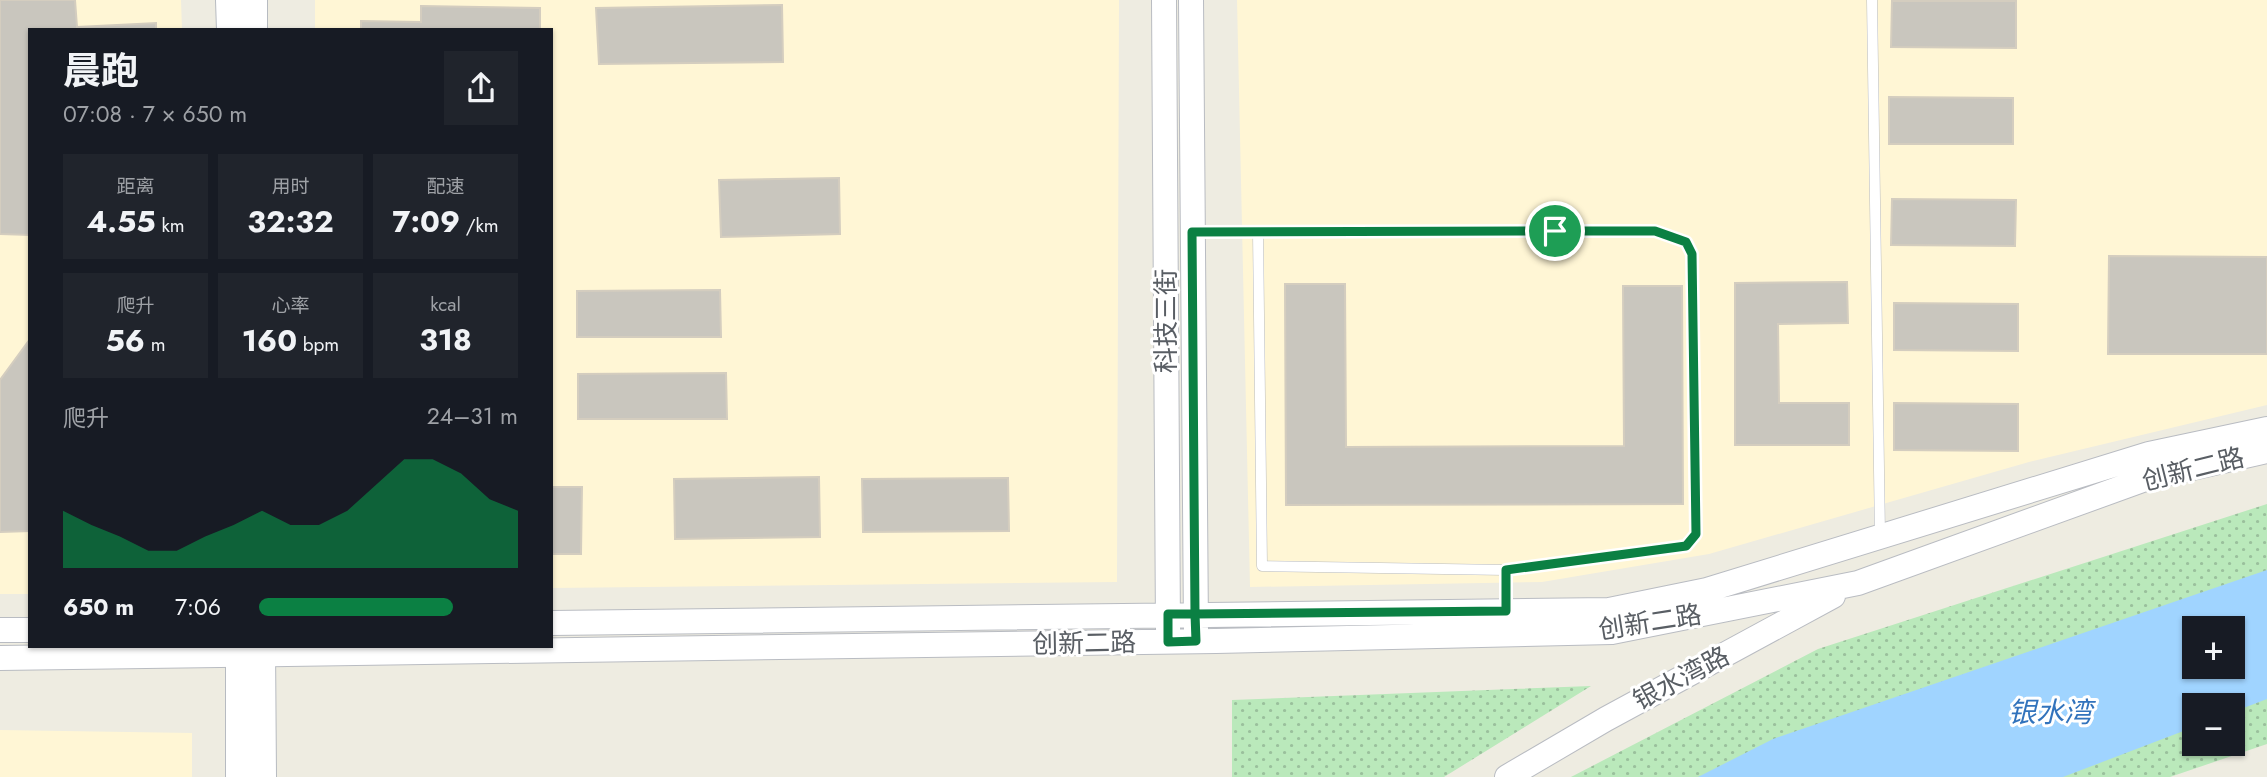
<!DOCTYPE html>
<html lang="zh">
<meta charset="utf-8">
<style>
:root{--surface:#171b24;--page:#20242c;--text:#f1f3f6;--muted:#9ea1a6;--accent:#0b8043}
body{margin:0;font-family:Jost,"Noto Sans SC",sans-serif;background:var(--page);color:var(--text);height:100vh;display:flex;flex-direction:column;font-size:26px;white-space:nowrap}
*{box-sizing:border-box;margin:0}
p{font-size:23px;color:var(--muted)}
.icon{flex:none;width:38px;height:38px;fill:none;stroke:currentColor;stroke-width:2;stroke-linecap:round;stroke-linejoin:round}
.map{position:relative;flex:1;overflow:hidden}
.side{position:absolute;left:28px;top:28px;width:525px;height:620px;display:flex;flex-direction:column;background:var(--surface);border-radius:0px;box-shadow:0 2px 5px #0004}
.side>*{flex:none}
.tools{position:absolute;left:2182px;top:616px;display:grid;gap:14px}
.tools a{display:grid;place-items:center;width:63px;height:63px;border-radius:0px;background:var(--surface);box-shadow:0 2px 5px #0004;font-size:35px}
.pin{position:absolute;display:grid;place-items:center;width:60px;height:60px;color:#fff;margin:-30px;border:4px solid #fff;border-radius:50%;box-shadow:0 2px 7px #0007}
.round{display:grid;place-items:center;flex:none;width:74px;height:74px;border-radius:0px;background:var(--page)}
.headline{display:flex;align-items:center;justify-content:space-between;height:119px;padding:0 35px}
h1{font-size:38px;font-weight:700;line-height:52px}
.figures{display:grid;grid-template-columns:repeat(3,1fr);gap:10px;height:119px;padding:7px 35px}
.figures div{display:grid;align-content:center;border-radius:0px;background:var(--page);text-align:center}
.figures b{font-size:30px;font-weight:700}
.figures small{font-size:19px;font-weight:400}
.figures p{font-size:19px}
.chart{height:196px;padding:14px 35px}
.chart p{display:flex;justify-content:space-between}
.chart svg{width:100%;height:126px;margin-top:7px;fill:var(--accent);opacity:.7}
ul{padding:0 35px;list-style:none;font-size:23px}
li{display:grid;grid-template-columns:112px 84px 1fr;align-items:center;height:52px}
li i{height:18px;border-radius:9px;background:var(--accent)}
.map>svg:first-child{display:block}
</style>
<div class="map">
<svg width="2267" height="777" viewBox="0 0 2267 777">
<defs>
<pattern id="green-dots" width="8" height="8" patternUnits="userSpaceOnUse" patternTransform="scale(1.75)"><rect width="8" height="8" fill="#bae9bb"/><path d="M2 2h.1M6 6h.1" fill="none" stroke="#9ac09c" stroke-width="1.8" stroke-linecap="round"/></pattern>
</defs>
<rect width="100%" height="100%" fill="#eeece1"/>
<path fill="#fff6d5" d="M 0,0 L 181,0 L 182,30 L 30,30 L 30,594 L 0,594 Z
M 315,0 L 1119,0 L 1117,582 L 551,588 L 551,30 L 315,30 Z
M 1237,0 L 2267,0 L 2267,405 L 2029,462 L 1709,554 L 1542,582 L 1250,587 Z
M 0,730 L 192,733 L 192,777 L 0,777 Z"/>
<path fill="url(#green-dots)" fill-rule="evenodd" d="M 2267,504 L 2267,744 L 2170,777 L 1571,777 L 1818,649 ZM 2194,628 L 2233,628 L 2233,667 L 2194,667 ZM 2194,705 L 2233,705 L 2233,744 L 2194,744 Z
M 1591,686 L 1444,777 L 1232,777 L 1232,700 Z"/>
<path fill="#a0d4ff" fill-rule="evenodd" d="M 2267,570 L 2267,699 L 2233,712 L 2233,705 L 2194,705 L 2194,727 L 2063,777 L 1698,777 L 1773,739 ZM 2194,628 L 2233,628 L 2233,667 L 2194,667 Z"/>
<path fill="#c9c6be" stroke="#d4cdbf" stroke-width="2" d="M 0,0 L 75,0 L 77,27 L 156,23 L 156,30 L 30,30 L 30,235 L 0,234 Z
M 1892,1 L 2016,1 L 2016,48 L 1891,47 Z
M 782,5 L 783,62 L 599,64 L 596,8 Z
M 421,6 L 540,8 L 540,30 L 361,30 L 361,21 L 421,22 Z
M 1889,97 L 2013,98 L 2013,144 L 1889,144 Z
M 839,178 L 840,234 L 721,237 L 719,180 Z
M 1892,199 L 2016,200 L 2015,246 L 1891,245 Z
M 2109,256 L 2267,257 L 2267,354 L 2108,354 Z
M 1847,282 L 1848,323 L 1778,324 L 1779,403 L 1849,403 L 1849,445 L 1735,445 L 1735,283 Z
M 1285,284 L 1345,284 L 1346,447 L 1624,446 L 1623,286 L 1682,286 L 1683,504 L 1286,505 Z
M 720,290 L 721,337 L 577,337 L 577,291 Z
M 1894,303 L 2018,304 L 2018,351 L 1894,350 Z
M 30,339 L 30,531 L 0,532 L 0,380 Z
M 726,373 L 727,419 L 578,419 L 578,374 Z
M 1894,403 L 2018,404 L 2018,451 L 1894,450 Z
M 819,477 L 820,537 L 675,539 L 674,479 Z
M 1008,478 L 1009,531 L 863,532 L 862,479 Z
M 551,487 L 582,487 L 581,554 L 551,554 Z"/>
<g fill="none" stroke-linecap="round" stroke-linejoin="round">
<defs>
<path id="service" d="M 1872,0 L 1880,536
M 1193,232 L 1655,231 L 1686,242 L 1692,254 L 1693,267 L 1696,534 L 1686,546 L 1506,570 L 1262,566 L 1258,232
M 1506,570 L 1506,611"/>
<path id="tertiary" d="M 1164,0 L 1168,629
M 1191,0 L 1196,630
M 551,623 L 1609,610 L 1707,590 L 2149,454 L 2267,429
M 0,630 L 30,630
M 0,658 L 1216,641 L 1612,632 L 1858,583 L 2148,478 L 2267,451
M 1507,777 L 1606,719 L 1833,596"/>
<path id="secondary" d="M 230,0 L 231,30
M 253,0 L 253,30
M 240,646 L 240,777
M 261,646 L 262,777"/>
</defs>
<use href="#service" stroke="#b9bcc2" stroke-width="11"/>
<use href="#tertiary" stroke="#b9bcc2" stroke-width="26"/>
<use href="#secondary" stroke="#b7bbc1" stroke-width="30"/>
<use href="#service" stroke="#fff" stroke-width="10"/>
<use href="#tertiary" stroke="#fff" stroke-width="24"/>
<use href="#secondary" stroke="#fff" stroke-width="28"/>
</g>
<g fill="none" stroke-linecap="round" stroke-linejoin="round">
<defs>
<path id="route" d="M 1555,231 L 1192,232 L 1195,614 L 1168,614 L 1168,642 L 1196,641 L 1195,614 L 1506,611 L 1506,570 L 1686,546 L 1696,534 L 1692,254 L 1686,242 L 1655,231 L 1555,231"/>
</defs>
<use href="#route" stroke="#fff" stroke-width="14"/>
<use href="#route" stroke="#0b8043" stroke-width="9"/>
</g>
<g text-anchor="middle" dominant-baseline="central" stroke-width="6" stroke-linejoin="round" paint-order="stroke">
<g font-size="26" fill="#595e64" stroke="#fff">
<text transform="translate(1166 321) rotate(-90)">科技三街</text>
<text transform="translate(2193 469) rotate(-14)">创新二路</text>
<text transform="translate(1650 622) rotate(-9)">创新二路</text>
<text transform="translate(1084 643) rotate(-1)">创新二路</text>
<text transform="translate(1681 678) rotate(-28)">银水湾路</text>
</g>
<g font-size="28" font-style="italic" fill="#3273bc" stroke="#fff">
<text x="2050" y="712">银水湾</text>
</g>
</g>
</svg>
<div class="tools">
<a>+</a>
<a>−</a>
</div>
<div class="pin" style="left:1555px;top:231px;background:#1e9e55"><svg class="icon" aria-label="arrive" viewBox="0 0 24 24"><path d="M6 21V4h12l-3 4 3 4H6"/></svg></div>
<section class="side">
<div class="headline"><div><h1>晨跑</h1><p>07:08 · 7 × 650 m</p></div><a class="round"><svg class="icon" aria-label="share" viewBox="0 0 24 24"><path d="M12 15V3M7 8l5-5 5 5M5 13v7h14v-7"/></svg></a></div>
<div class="figures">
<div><p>距离</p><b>4.55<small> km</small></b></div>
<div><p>用时</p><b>32:32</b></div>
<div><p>配速</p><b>7:09<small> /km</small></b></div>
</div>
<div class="figures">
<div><p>爬升</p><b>56<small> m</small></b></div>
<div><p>心率</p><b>160<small> bpm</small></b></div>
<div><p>kcal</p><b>318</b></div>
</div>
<div class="chart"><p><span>爬升</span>24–31 m</p>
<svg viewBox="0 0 160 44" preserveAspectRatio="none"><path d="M0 44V24L10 29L20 33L30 38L40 38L50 33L60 29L70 24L80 29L90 29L100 24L110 15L120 6L130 6L140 11L150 20L160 24V44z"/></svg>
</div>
<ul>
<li><b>650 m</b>7:06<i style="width:75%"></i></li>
</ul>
</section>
</div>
